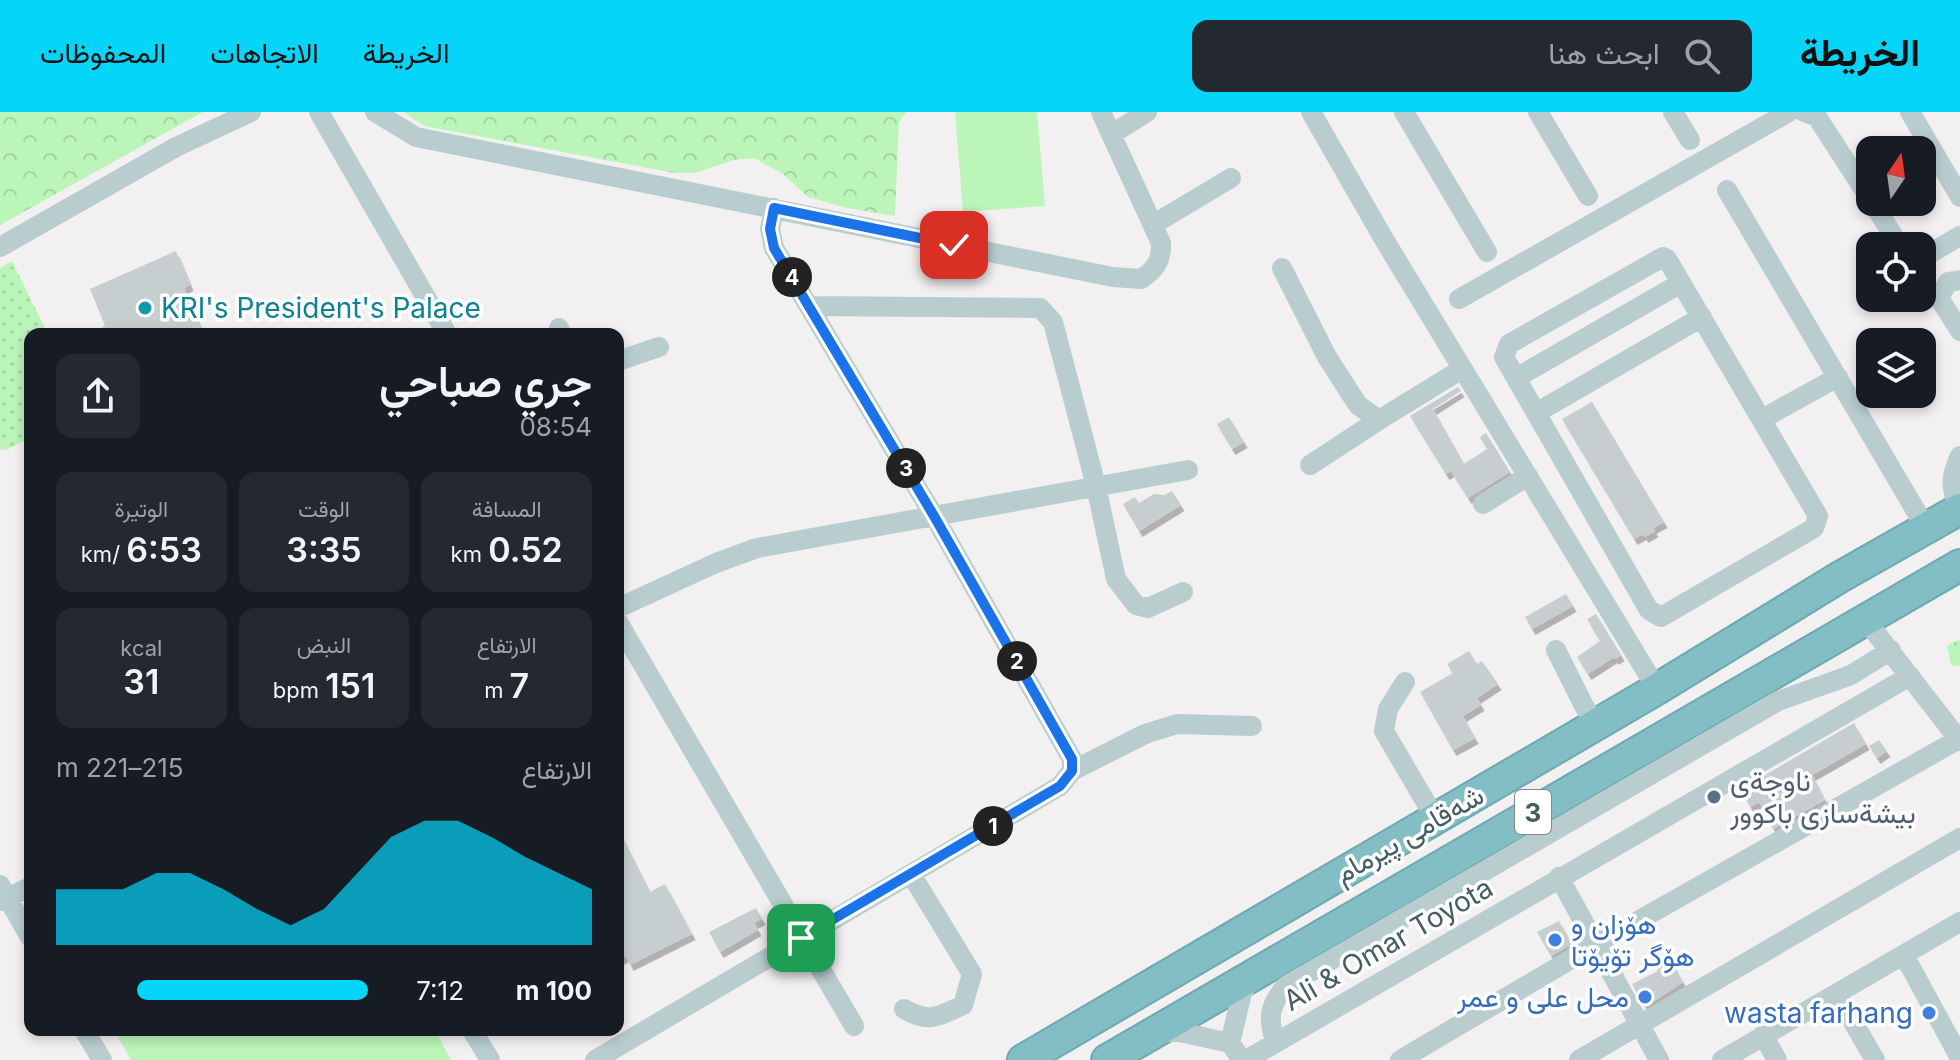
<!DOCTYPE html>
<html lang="ar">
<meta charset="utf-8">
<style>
:root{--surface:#171b24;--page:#242831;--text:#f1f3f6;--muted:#9ea1a6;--accent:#04d5f9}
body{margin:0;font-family:Inter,Vazirmatn,sans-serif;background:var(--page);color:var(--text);direction:rtl;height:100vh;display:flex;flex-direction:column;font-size:30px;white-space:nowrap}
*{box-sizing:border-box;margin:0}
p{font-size:26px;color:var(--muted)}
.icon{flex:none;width:44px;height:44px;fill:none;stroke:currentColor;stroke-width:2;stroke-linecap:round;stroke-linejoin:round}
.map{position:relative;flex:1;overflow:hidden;direction:ltr}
.panel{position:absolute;left:24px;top:216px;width:600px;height:708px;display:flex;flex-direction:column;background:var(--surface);border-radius:16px;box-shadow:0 4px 12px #0003;direction:rtl}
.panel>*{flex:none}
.needle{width:52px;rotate:13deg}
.fabs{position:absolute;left:1856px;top:24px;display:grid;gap:16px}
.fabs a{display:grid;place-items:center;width:80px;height:80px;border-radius:16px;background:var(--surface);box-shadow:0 4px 12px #0003;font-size:40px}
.pin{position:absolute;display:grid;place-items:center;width:68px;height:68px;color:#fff;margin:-34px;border-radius:16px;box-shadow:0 4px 12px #0006}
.km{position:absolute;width:40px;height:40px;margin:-20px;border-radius:50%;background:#222;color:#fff;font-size:22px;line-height:40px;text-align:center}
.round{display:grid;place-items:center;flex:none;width:84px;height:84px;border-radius:16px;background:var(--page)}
.summary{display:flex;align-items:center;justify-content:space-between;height:136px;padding:0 32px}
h1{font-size:44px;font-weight:600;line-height:60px}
.metrics{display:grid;grid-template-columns:repeat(3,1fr);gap:12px;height:136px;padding:8px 32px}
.metrics div{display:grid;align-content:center;border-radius:16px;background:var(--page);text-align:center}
.metrics b{font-size:34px;font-weight:600}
.metrics small{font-size:22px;font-weight:400}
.metrics p{font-size:22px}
.chart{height:224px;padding:16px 32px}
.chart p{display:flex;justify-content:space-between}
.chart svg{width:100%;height:144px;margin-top:8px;fill:var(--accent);opacity:.7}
ul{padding:0 32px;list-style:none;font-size:26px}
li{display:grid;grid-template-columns:128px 96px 1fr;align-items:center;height:60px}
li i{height:20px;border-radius:10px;background:var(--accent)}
header{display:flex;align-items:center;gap:48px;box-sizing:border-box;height:112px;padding:0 40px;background:var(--accent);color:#111}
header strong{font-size:38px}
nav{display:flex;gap:44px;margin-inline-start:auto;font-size:28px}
.search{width:560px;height:72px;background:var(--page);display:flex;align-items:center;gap:20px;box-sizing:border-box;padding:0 28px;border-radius:16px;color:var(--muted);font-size:30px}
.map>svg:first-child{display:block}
</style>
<header>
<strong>الخريطة</strong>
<div class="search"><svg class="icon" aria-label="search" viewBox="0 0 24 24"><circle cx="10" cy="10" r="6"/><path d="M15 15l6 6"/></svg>ابحث هنا</div>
<nav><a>الخريطة</a><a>الاتجاهات</a><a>المحفوظات</a></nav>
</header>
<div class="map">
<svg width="1960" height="948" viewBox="0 0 1960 948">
<defs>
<pattern id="forest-crowns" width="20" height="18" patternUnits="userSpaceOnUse" patternTransform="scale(2)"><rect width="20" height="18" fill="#bcf5ba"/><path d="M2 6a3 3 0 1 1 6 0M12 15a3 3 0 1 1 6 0" fill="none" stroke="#a3d4a2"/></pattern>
<pattern id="garden-dots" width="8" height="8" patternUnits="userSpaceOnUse" patternTransform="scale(2)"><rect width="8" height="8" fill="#bcf5ba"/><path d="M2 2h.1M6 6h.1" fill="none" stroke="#a3d4a2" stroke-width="1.8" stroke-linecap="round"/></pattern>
<filter id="shadow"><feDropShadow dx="3.5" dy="6" stdDeviation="0" flood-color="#0004"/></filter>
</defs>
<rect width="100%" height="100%" fill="#f3f0f1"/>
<path fill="#bcf5ba" d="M 955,0 L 1037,0 L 1045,94 L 963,100 Z
M 114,918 L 435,918 L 451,948 L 131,948 Z"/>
<path fill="url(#forest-crowns)" d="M 0,0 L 203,0 L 0,113 Z
M 404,0 L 906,0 L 899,10 L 895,104 L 847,96 L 808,85 L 783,62 L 754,46 L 734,48 L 695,61 L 675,61 L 424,14 Z
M 1960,527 L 1960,554 L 1951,553 L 1947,534 Z"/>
<path fill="url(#garden-dots)" d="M 12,149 L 48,222 L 30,222 L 30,326 L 6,338 L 0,337 L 0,156 Z"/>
<path fill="#c6ced0" filter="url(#shadow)" d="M 176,139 L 190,173 L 184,176 L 203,222 L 90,222 L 105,214 L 90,177 Z
M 1458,275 L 1461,279 L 1433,297 L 1464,352 L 1487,337 L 1480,325 L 1486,321 L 1510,360 L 1468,386 L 1451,359 L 1446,362 L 1410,304 Z
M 1592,290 L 1664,410 L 1653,416 L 1655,419 L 1645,425 L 1643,422 L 1634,427 L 1562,307 Z
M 1229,305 L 1244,330 L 1232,337 L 1217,312 Z
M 1172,379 L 1181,393 L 1139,419 L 1123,392 L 1135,385 L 1139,391 L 1154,382 L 1164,383 Z
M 1566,482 L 1573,494 L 1532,517 L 1525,505 Z
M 1596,502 L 1621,543 L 1615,547 L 1614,545 L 1588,562 L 1577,545 L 1600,529 L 1587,507 Z
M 1469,539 L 1477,552 L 1482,549 L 1498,572 L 1477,586 L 1481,593 L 1463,604 L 1475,626 L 1453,638 L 1420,580 L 1453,561 L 1447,552 Z
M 1854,611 L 1866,632 L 1812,663 L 1825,688 L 1773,717 L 1759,690 L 1750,695 L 1741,677 Z
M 1879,628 L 1887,639 L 1877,646 L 1869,634 Z
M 618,717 L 650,780 L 665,772 L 692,822 L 630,853 L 626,844 L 618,848 Z
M 756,796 L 762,807 L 754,811 L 758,818 L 720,840 L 709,820 Z
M 1559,809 L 1572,832 L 1551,844 L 1537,820 Z
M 1668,843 L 1683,870 L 1645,895 L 1632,872 L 1658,859 L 1654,851 Z"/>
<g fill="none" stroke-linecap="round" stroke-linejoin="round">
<defs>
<path id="highway" d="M 1023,948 L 1657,577 L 1840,465 L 1960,397
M 1107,948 L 1960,453"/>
</defs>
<use href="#highway" stroke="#6da9b0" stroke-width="34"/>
<path stroke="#b9cdce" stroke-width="20" d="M 319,0 L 447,222
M 375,0 L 416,25 L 1113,165 L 1141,167 C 1155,158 1162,148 1161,131 L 1101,0
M 1311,0 L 1385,129 L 1657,577
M 1404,0 L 1487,140
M 1538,0 L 1588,84
M 1673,0 L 1690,28
M 1804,0 L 1817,5 L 1870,87
M 1910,0 L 1960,85
M 1112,22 L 1147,0
M 1727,78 L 1926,416
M 1872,90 L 1900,134
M 1154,112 L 1231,66
M 0,135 L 176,35 L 251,0
M 1663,145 L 1667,147 L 1818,404 L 1814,416 L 1661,505 L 1649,498 L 1504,245 L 1509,232 Z
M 1922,146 L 1960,124
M 1282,156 L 1327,245 L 1358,293 L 1379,308 L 1462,257
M 1960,168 L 1948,170 L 1939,186 L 1960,219
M 1459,187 L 1789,0
M 810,194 L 1040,196 L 1053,210 L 1096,374 L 1116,467 L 1136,493 L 1148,496 L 1183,480
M 559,216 L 561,222
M 618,249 L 659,235
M 1516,266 L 1681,171
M 1536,301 L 1702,205
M 1762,307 L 1838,265
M 1310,353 L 1379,308
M 1483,392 L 1528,364
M 1960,397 C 1950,377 1950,365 1960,344
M 618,496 L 716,451 L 757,436 L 1188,358
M 1865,507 L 1960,629
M 618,510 L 854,914
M 1556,538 L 1584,594 L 1596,613
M 1405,570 L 1388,597 L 1384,619 L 1435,706
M 1072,659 L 1145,622 L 1177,612 L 1252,614
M 1559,765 L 1659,948
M 0,773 L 30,825
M 0,789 L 30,775
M 1904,843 L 1960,946
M 1837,882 L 1875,948
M 904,897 C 930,912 939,904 963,893 L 972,862 L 911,762
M 84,918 L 102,948
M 472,918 L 490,948
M 1157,920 L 1180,920 L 1230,931 L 1242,948
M 1763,923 L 1777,948
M 1230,931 L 1242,881 L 1251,866
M 1276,931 C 1267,907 1269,893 1286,874 L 1778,589 L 1851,563 L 1891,538
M 595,948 L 1060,674 L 1072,659 L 1072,647 L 934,404 L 774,136 L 770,117 L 774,96
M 1246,948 L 1910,564
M 1400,948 L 1597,832 L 1959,627
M 1579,948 L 1960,726
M 1722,948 L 1960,810"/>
<use href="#highway" stroke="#82bec4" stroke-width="30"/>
</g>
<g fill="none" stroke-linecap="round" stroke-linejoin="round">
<defs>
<path id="route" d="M 801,826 L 1060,674 L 1072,659 L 1072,647 L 934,404 L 774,136 L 770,117 L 774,96 L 954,133"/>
</defs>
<use href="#route" stroke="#fff" stroke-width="16"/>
<use href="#route" stroke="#1a73e8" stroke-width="10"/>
</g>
<circle fill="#0f9aa8" stroke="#fff" stroke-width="3" cx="145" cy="196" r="8"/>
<circle fill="#5c6f8a" stroke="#fff" stroke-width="3" cx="1714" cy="685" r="8"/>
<g fill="#3f7fe0" stroke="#fff" stroke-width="3">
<circle cx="1555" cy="828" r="8"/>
<circle cx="1645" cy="885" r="8"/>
<circle cx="1929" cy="901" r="8"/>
</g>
<g text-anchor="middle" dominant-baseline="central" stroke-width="7" stroke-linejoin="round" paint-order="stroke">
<rect fill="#fff" stroke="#7d8e90" stroke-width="2" x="1515" y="678" width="36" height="44" rx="6"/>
<g font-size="26" font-weight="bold" fill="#455e60">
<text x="1533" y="700">3</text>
</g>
<g font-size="28" fill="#0d838f" stroke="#fff" text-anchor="start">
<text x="161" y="196">KRI's President's Palace</text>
</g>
<g font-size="28" fill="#4e5e75" stroke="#fff" text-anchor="start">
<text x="1730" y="669">ناوجةى<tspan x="1730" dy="32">بيشةسازى باكوور</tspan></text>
</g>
<g font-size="28" fill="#455e60" stroke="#fff">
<text transform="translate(1409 722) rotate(-30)">شەقامی پیرمام</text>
<text transform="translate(1388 832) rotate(-30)">Ali &amp; Omar Toyota</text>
</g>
<g font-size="28" fill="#366cbe" stroke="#fff" text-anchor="end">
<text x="1571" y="812" text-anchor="start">هۆزان و<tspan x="1571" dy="32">هۆگر تۆیۆتا</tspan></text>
<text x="1629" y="885">محل على و عمر</text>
<text x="1913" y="901">wasta farhang</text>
</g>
</g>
</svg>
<div class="fabs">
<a><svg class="needle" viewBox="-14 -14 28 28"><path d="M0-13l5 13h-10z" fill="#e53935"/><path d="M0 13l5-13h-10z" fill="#9ea1a6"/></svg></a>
<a><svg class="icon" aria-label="locate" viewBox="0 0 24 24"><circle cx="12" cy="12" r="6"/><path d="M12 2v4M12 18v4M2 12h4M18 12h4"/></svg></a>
<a><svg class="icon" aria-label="layers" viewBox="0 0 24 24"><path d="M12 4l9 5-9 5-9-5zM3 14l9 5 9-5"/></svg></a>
</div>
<div class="pin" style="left:801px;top:826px;background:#1e9e55"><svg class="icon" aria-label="arrive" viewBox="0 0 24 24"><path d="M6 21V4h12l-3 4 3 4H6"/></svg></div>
<div class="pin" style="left:954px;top:133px;background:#d93025"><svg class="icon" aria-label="check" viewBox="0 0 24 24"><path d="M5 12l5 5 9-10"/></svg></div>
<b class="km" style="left:993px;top:714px">1</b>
<b class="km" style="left:1017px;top:549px">2</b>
<b class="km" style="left:906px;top:356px">3</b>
<b class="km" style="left:792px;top:165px">4</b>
<section class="panel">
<div class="summary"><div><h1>جري صباحي</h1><p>08:54</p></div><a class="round"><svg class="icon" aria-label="share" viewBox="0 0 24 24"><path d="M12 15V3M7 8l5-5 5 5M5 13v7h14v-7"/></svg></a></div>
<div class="metrics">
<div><p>المسافة</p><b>0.52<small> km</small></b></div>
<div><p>الوقت</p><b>3:35</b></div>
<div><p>الوتيرة</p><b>6:53<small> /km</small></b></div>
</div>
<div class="metrics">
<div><p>الارتفاع</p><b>7<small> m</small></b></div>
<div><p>النبض</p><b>151<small> bpm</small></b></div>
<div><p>kcal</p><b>31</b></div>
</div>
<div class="chart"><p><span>الارتفاع</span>215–221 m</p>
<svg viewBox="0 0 160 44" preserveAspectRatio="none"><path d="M0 44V27L10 27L20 27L30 22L40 22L50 27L60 33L70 38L80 33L90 22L100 11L110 6L120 6L130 11L140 17L150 22L160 27V44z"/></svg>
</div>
<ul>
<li><b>100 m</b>7:12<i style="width:74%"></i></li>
</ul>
</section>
</div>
